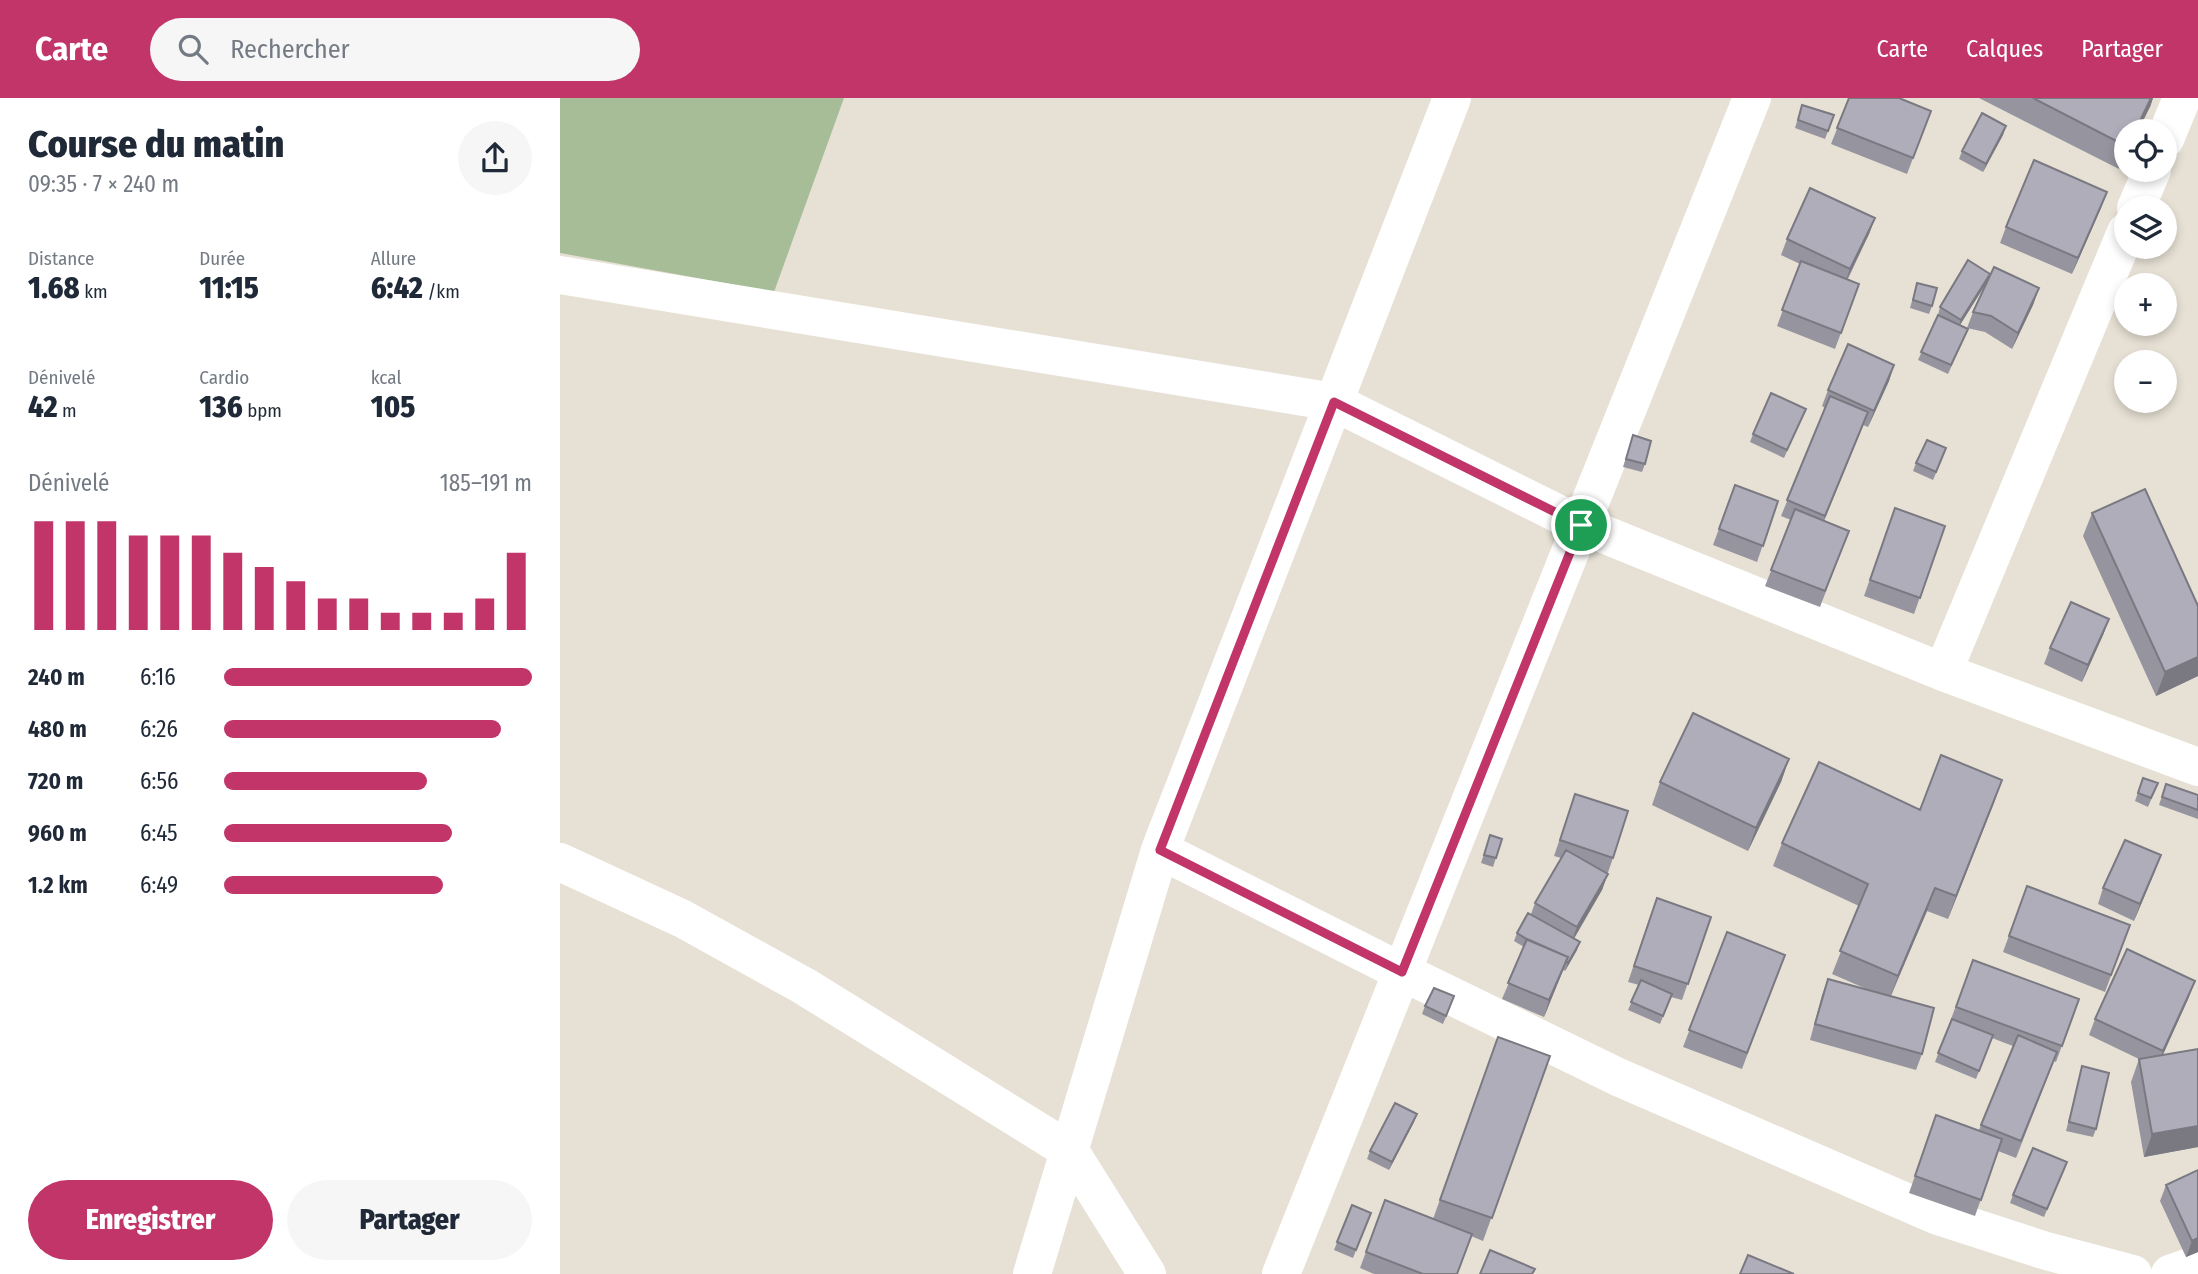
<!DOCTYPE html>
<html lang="fr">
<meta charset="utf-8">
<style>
:root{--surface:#fff;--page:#f6f6f7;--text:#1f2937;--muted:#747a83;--accent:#c13569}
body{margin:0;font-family:"Fira Sans Condensed",sans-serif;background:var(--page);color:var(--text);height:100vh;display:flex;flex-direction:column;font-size:26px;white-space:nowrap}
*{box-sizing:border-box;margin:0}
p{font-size:23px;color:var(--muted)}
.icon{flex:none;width:38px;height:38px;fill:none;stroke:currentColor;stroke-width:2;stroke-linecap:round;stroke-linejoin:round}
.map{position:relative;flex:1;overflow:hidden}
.details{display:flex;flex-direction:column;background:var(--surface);width:560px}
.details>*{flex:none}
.buttons{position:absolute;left:1554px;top:21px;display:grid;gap:14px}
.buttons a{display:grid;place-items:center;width:63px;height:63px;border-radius:50%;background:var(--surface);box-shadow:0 4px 10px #0003;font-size:35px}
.pin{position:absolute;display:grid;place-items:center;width:60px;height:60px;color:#fff;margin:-30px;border:4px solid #fff;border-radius:50%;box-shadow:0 2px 7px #0007}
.round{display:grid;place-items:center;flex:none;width:74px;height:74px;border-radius:37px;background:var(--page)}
.headline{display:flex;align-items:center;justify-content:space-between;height:119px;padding:0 28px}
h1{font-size:38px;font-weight:800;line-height:52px}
.stats{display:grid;grid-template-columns:repeat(3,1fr);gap:10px;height:119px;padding:7px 28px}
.stats div{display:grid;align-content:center}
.stats b{font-size:30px;font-weight:800}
.stats small{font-size:19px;font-weight:400}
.stats p{font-size:19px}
.chart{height:196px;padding:14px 28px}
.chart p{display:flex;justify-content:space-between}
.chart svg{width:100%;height:126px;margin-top:7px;stroke:var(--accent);stroke-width:6}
.button{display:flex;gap:14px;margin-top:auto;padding:14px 28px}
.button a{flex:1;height:80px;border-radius:42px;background:var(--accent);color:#fff;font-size:28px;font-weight:800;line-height:80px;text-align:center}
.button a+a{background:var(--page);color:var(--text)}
ul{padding:0 28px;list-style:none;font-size:23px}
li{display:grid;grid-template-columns:112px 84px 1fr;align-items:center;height:52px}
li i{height:18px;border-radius:9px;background:var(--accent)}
header{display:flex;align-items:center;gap:42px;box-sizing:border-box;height:98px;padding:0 35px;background:var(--accent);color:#fff}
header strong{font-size:33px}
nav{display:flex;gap:38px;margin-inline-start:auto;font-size:24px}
.search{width:490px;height:63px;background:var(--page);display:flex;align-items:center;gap:18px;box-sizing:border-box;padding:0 24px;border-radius:38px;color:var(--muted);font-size:26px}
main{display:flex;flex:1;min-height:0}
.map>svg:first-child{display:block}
</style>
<header>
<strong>Carte</strong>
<div class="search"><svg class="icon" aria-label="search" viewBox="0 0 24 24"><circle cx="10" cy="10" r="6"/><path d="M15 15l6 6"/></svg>Rechercher</div>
<nav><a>Carte</a><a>Calques</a><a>Partager</a></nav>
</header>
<main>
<section class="details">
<div class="headline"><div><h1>Course du matin</h1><p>09:35 · 7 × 240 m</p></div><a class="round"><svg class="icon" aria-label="share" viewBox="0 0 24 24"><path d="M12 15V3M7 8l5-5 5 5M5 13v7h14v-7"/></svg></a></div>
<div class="stats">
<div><p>Distance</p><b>1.68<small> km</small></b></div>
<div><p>Durée</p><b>11:15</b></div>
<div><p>Allure</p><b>6:42<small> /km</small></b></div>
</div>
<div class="stats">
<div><p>Dénivelé</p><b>42<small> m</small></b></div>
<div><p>Cardio</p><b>136<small> bpm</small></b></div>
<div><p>kcal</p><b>105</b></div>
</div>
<div class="chart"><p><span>Dénivelé</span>185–191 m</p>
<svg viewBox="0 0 160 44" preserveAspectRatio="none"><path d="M5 44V6M15 44V6M25 44V6M35 44V11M45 44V11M55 44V11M65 44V17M75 44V22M85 44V27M95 44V33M105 44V33M115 44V38M125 44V38M135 44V38M145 44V33M155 44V17"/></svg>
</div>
<ul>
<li><b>240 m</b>6:16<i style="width:100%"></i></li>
<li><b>480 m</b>6:26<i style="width:90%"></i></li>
<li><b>720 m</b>6:56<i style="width:66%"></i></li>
<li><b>960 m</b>6:45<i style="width:74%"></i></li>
<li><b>1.2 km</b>6:49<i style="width:71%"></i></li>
</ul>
<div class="button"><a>Enregistrer</a><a>Partager</a></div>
</section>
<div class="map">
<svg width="1638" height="1176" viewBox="0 0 1638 1176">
<rect width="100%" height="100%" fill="#e7e1d5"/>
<path fill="#a7bd97" d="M 0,0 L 284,0 L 214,194 L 0,155 Z"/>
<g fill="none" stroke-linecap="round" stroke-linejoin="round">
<path stroke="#fff" stroke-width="38" d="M 1605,41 L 1622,0
M 1576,110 L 1592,72
M 0,177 L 774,304 L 1021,427 L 1383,574 L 1638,669
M 1383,574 L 1566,134
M 600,752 L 828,867 L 1058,979 L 1378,1118 L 1483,1152 L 1573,1176
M 0,764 L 123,821 L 244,888 L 510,1053 L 587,1176
M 472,1176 L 600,752 L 892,0
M 721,1176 L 1192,0
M 1610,1176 L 1638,1166"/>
</g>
<path fill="#96959f" d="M 1289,0 L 1371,13 L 1347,76 L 1271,46 Z
M 1419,0 L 1593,0 L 1590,9 L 1566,33 L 1566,57 L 1559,71 Z
M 1242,7 L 1274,17 L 1265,41 L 1235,30 Z
M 1446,28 L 1443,37 L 1423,74 L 1399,61 L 1402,53 Z
M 1541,110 L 1512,176 L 1440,145 L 1446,129 Z
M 1315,120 L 1309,136 L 1288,181 L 1299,186 L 1275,251 L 1217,228 L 1240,166 L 1221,157 L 1227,141 Z
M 1430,176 L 1427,184 L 1400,227 L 1405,239 L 1388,276 L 1358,262 L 1378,217 L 1380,209 Z
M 1357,185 L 1372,208 L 1369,216 L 1350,210 Z
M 1479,190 L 1473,207 L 1452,251 L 1425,234 L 1407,230 L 1413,214 Z
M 1334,267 L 1329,283 L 1308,329 L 1303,327 L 1264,423 L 1283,449 L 1260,509 L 1205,488 L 1231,422 L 1221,418 L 1265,310 L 1262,308 L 1268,292 Z
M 1246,311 L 1224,360 L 1190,344 L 1193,336 Z
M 1073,337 L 1085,366 L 1082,374 L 1063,369 Z
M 1383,359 L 1373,382 L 1353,373 L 1356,365 Z
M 1175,387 L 1218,403 L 1197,464 L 1153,447 Z
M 1335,410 L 1385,428 L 1354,516 L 1304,498 Z
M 1532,415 L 1638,508 L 1638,578 L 1596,598 L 1523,438 Z
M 1549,521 L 1543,537 L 1522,584 L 1484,566 L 1490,550 Z
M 1229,661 L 1221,684 L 1188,753 L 1092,707 L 1100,684 Z
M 1583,680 L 1598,685 L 1588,709 L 1575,703 Z
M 1442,682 L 1388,821 L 1367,813 L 1331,898 L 1362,956 L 1356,972 L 1250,942 L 1262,897 L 1268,881 L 1311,893 L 1272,876 L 1299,808 L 1213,768 L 1222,745 L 1360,712 Z
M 1606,686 L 1638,697 L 1638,721 L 1599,707 Z
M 1015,696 L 1053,760 L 1042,792 L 1014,841 L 1017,852 L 1005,873 L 1003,872 L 984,919 L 942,901 L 964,849 L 954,843 L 957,835 L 971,816 L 975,805 L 1001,760 L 994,758 Z
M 930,737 L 942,741 L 933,769 L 921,765 Z
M 1595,773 L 1574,823 L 1538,806 L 1543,790 Z
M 1467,788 L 1570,827 L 1545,894 L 1443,854 Z
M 1091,816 L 1151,819 L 1122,902 L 1111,899 L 1100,926 L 1068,912 L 1079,887 L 1068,884 Z
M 1167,834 L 1225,857 L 1182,971 L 1123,949 Z
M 1413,862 L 1519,901 L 1496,964 L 1494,963 L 1456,1060 L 1438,1053 L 1415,1118 L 1349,1095 L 1376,1017 L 1419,1032 L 1453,948 L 1432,940 L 1416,981 L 1375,964 Z
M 1629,899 L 1603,957 L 1638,951 L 1638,1049 L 1584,1059 L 1571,984 L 1579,961 L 1529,937 L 1535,921 Z
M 891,907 L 883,926 L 862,916 L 865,908 Z
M 938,939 L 990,958 L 923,1143 L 911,1138 L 897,1176 L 814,1176 L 800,1170 L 825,1102 L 873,1121 Z
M 1522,968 L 1536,1031 L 1533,1039 L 1506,1033 Z
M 854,1024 L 829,1072 L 807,1061 L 810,1053 Z
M 1507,1064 L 1484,1119 L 1450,1105 L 1453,1097 Z
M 1606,1087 L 1638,1154 L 1626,1159 L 1600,1103 Z
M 792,1107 L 811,1115 L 793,1160 L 774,1152 Z"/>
<path fill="#7a7982" d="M 1591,0 L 1593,0 L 1590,9 L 1578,33 L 1575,33 Z
M 1446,28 L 1443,37 L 1423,74 L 1426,66 Z
M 1566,51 L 1566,57 L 1559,71 Z
M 1547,94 L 1541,110 L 1512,176 L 1518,160 Z
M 1315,120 L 1309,136 L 1284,187 L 1290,171 Z
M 1430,176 L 1427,184 L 1398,230 L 1401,222 Z
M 1479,190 L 1473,207 L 1452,251 L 1458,235 Z
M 1334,267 L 1329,283 L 1308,329 L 1314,313 Z
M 1308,314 L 1302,330 L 1259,434 L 1265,418 Z
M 1549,521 L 1543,537 L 1522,584 L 1528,567 Z
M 1638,559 L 1638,578 L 1596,598 L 1605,574 Z
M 1229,661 L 1221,684 L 1188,753 L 1196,730 Z
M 1442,682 L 1434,705 L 1388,821 L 1396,798 Z
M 1601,757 L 1595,773 L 1574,823 L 1580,806 Z
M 1048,776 L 1042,792 L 1011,845 L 1017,829 Z
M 1375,790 L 1367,813 L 1329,901 L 1338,878 Z
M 1020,844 L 1017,852 L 1005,873 L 1008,865 Z
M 1008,859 L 1002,875 L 984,919 L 989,902 Z
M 1635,883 L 1629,899 L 1597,969 L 1603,953 Z
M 857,1016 L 854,1024 L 829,1072 L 832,1064 Z
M 1638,1028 L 1638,1049 L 1584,1059 L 1592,1036 Z
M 1638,1140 L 1638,1154 L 1626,1159 L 1632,1143 Z"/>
<path fill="#aeadb9" stroke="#7a7982" stroke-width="2" d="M 1289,0 L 1339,0 L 1371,13 L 1353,60 L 1277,30 Z
M 1473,0 L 1591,0 L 1575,33 L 1566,33 L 1566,48 Z
M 1242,7 L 1274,17 L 1268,33 L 1238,22 Z
M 1422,15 L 1446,28 L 1426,66 L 1402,53 Z
M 1474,62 L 1547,94 L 1518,160 L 1446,129 Z
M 1250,90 L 1315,120 L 1290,171 L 1227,141 Z
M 1408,162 L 1430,176 L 1401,222 L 1380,209 Z
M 1241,163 L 1299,186 L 1281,235 L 1222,212 Z
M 1434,169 L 1479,190 L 1458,235 L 1431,218 L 1413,214 Z
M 1357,185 L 1377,190 L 1372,208 L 1353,202 Z
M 1378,217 L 1408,231 L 1391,267 L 1361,254 Z
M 1288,246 L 1334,267 L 1314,313 L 1268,292 Z
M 1211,295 L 1246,311 L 1227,352 L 1193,336 Z
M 1270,298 L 1308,314 L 1265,418 L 1227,402 Z
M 1073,337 L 1091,343 L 1085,366 L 1066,361 Z
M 1367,342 L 1386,350 L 1376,374 L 1356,365 Z
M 1175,387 L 1218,403 L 1203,448 L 1159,431 Z
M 1585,391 L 1638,508 L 1638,559 L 1605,574 L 1532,415 Z
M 1335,410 L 1385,428 L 1360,500 L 1310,482 Z
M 1235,411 L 1289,433 L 1265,493 L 1211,472 Z
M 1511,504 L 1549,521 L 1528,567 L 1490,550 Z
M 1133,615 L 1229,661 L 1196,730 L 1100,684 Z
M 1381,657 L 1442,682 L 1396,798 L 1375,790 L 1338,878 L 1280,853 L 1308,786 L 1222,745 L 1259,664 L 1360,712 Z
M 1583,680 L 1598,685 L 1591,700 L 1578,695 Z
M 1606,686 L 1638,697 L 1638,712 L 1602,699 Z
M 1015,696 L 1068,713 L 1053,760 L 1000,742 Z
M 930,737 L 942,741 L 936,760 L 924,757 Z
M 1565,742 L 1601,757 L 1580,806 L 1543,790 Z
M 1006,752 L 1048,776 L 1017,829 L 975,805 Z
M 1467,788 L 1570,827 L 1551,877 L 1449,838 Z
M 1097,800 L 1151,819 L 1128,886 L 1074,868 Z
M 968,815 L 1020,844 L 1008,865 L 1006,863 L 1008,859 L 968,842 L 957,835 Z
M 1167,834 L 1225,857 L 1187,955 L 1129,932 Z
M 967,841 L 1008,859 L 989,902 L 948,885 Z
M 1567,851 L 1635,883 L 1603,953 L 1535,921 Z
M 1413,862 L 1519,901 L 1502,948 L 1396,909 Z
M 1268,881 L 1374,910 L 1362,956 L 1255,926 Z
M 1081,882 L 1112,896 L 1103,918 L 1071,904 Z
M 874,890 L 894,898 L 886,918 L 865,908 Z
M 1392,921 L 1433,937 L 1419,973 L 1378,955 Z
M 1458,937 L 1497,954 L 1461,1043 L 1421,1027 Z
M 938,939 L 990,958 L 932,1120 L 880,1102 Z
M 1638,951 L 1638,1028 L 1592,1036 L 1579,961 Z
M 1522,968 L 1549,975 L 1536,1031 L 1509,1024 Z
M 835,1005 L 857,1016 L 832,1064 L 810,1053 Z
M 1376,1017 L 1442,1041 L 1421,1102 L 1355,1078 Z
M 1473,1050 L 1507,1064 L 1487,1111 L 1453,1097 Z
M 1638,1072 L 1638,1140 L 1632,1143 L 1606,1087 Z
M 825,1102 L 912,1136 L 897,1176 L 863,1176 L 806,1154 Z
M 792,1107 L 811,1115 L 796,1152 L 777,1144 Z
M 930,1152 L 975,1171 L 972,1176 L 920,1176 Z
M 1188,1157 L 1234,1176 L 1180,1176 Z"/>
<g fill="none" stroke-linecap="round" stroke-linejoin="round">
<defs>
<path id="route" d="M 774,304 L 1021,427 L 842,874 L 600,752 Z"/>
</defs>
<use href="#route" stroke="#fff" stroke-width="14"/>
<use href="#route" stroke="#c13569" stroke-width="9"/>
</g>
</svg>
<div class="buttons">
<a><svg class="icon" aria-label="locate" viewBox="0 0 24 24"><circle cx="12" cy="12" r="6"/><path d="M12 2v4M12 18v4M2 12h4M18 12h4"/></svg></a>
<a><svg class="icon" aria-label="layers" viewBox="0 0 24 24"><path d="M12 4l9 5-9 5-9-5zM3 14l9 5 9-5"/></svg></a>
<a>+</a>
<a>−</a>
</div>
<div class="pin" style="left:1021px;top:427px;background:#1e9e55"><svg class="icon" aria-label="arrive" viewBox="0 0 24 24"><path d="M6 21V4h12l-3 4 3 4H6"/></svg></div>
</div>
</main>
